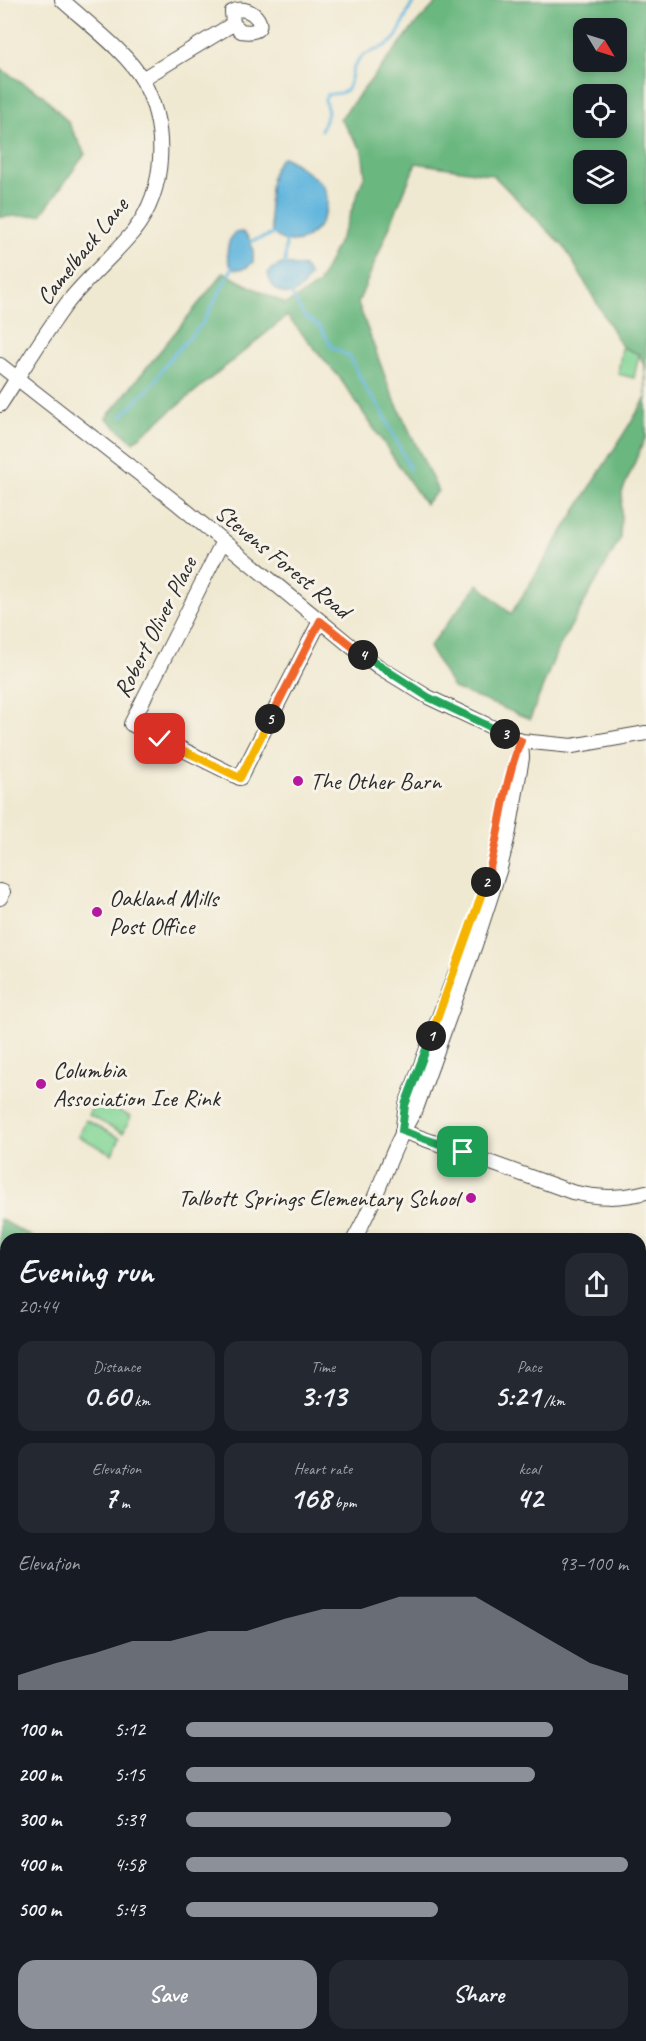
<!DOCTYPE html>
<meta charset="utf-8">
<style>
:root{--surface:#171b24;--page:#242831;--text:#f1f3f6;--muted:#9ea1a6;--accent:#8c9099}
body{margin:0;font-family:Caveat,sans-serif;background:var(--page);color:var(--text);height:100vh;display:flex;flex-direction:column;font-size:22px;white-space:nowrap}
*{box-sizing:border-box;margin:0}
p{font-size:20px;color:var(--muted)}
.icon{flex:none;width:33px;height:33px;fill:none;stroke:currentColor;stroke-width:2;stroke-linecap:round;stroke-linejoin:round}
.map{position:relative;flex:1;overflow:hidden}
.sheet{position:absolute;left:0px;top:1233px;width:646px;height:808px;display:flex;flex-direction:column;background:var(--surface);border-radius:18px 18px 0 0;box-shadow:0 3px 9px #0003}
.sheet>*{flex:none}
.needle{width:39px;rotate:128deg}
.fabs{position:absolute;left:573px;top:18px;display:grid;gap:12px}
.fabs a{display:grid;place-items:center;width:54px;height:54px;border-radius:12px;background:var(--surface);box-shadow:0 3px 9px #0003;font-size:30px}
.pin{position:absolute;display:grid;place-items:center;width:51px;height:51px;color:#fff;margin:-26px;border-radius:12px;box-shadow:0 3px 9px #0006}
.km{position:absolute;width:30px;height:30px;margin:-15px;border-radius:50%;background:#222;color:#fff;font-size:16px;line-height:30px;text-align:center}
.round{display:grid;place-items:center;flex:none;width:63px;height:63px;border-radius:18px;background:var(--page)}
.summary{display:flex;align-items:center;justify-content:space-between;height:102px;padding:0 18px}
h1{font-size:33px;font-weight:800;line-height:45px}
.metrics{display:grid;grid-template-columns:repeat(3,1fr);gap:9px;height:102px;padding:6px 18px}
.metrics div{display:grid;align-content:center;border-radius:15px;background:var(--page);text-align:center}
.metrics b{font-size:30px;font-weight:800}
.metrics small{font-size:16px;font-weight:400}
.metrics p{font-size:16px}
.chart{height:168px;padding:12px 18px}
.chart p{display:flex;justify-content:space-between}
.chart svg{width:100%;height:108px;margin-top:6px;fill:var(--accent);opacity:.7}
.button{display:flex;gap:12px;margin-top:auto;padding:12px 18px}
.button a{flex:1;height:69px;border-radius:18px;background:var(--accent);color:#fff;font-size:24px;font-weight:800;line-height:69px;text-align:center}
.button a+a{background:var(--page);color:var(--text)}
ul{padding:0 18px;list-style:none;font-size:20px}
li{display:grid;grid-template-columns:96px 72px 1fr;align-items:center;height:45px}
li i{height:15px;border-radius:8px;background:var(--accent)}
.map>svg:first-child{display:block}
</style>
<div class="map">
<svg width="646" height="2041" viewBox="0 0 646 2041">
<rect width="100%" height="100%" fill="#f7f3e8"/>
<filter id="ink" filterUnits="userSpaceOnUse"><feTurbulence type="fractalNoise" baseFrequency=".0167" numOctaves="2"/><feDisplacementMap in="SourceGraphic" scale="12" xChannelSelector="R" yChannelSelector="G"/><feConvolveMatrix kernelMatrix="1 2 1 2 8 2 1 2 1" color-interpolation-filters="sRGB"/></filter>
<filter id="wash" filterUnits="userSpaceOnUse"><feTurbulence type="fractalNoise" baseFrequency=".008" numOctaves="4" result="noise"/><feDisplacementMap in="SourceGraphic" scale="24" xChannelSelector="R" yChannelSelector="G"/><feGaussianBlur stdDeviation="1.35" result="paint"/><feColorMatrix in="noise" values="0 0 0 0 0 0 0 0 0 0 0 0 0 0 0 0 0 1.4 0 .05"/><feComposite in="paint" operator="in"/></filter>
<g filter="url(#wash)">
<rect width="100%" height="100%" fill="#f0e9d2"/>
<path fill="#83d697" stroke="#578061" stroke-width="1.5" d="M 622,347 L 639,354 L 634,378 L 618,374 Z
M 97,1099 L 131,1117 L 123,1133 L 88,1115 Z
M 86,1120 L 120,1138 L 112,1154 L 78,1136 Z"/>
<path fill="#6ab780" stroke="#4a7156" stroke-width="1.5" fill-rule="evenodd" d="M 439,0 L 646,0 L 646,396 L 645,368 L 639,354 L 622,347 L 565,248 L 493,175 L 416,163 L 358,303 L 390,390 L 438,491 L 425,504 L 339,377 L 287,316 L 133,442 L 106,418 L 224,272 L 239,281 L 286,304 L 318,285 L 345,228 L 365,174 L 362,150 L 340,119 L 414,26 ZM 584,28 L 616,28 L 616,62 L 584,62 ZM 584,94 L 616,94 L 616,128 L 584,128 ZM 584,160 L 616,160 L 616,194 L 584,194 Z
M 0,69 L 43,95 L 68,122 L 85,154 L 41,215 L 0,217 Z
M 646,398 L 646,436 L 622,492 L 620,539 L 557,651 L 530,719 L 453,688 L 429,647 L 478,584 L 511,614 Z
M 0,1219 L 36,1239 L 6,1239 L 6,1405 L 0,1393 Z
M 641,1545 L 646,1546 L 646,1702 L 641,1703 Z
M 0,1792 L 6,1794 L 6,2036 L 439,2036 L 429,2041 L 0,2041 Z
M 641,1982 L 646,1982 L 646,2041 L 515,2041 L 509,2036 L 640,2036 Z"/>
<path fill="#61b5dd" stroke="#467084" stroke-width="1.5" d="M 283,157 C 291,160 297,165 303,169 C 310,175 320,180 324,188 C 338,214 301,263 272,232 C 269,213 265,171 283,157 Z
M 242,232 C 252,237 254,251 253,262 C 246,269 242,270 232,268 C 225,257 226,244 234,233 Z
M 282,264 L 304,267 L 310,275 C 307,279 304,285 301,288 C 287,302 270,289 268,273 L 271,269 Z"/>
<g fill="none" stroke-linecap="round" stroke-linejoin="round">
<path stroke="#61b5dd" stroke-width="3" d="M 321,130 L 328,113 L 325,100 L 327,95 C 333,93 342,94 345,91 C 354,85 347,67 364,55 C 375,49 388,48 396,37 C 404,26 406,8 416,0
M 249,242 L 277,233
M 285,267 L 286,237
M 290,291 L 304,316 L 320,327 L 332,347 L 350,357 L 368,393 L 379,405 L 410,469
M 122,416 L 154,383 L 170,358 L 203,323 L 234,265
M 640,1679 L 646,1679
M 640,2017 L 646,2013
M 329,2041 L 338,2036"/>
</g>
</g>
<g filter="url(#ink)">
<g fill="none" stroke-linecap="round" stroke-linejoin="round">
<defs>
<path id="minor" d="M 142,79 L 233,24 L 232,12 C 253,0 277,37 241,31 L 233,24
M 0,365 L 178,504 L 352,647 L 379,667 L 428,697 L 521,741 L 572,746 L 646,733
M 0,405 C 22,371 43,335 68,302 C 88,277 113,256 133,232 C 167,189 168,127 143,81 C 128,53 86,22 62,0
M 223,541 L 131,724 L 240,778 L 320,621
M 0,891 L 3,892 L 0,898
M 403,1126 L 406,1105 L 455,974
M 402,1131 L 572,1192 C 598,1198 620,1199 646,1192
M 354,1239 C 379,1197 390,1149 416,1109 L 475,945 L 500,868 L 509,831 L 522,758 L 521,741
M 0,1444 L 6,1461
M 0,1598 L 6,1592
M 0,1639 L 6,1631
M 640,1868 L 646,1863
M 433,2036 L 436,2041"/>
</defs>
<use href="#minor" stroke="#494844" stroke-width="16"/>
<use href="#minor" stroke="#fff" stroke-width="14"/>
</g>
</g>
<g fill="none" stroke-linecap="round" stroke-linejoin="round" filter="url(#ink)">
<defs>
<path id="split-1" d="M 431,1036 L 405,1105 L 402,1131 L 463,1152"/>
<path id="split-2" d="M 431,1036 L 486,882"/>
<path id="split-3" d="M 486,882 C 500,837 503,782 521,741 L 505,734"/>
<path id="split-4" d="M 363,655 L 428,697 L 505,734"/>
<path id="split-5" d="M 270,719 L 320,621 L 363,655"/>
<path id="split-6" d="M 160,739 L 240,778 L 270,719"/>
</defs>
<use href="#split-1" stroke="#fff" stroke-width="12"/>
<use href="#split-2" stroke="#fff" stroke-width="12"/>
<use href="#split-3" stroke="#fff" stroke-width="12"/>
<use href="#split-4" stroke="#fff" stroke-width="12"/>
<use href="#split-5" stroke="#fff" stroke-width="12"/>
<use href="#split-6" stroke="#fff" stroke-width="12"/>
<use href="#split-1" stroke="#22a559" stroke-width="8"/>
<use href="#split-2" stroke="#f5b400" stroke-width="8"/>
<use href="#split-3" stroke="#f0652b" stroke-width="8"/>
<use href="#split-4" stroke="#22a559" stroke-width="8"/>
<use href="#split-5" stroke="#f0652b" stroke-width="8"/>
<use href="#split-6" stroke="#f5b400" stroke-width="8"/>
</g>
<g fill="#b5179e" stroke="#f7f3e8" stroke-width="2">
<circle cx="298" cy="781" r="6"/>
<circle cx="97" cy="912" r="6"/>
<circle cx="41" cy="1084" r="6"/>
<circle cx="471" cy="1198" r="6"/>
</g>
<g text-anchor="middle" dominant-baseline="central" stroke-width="6" stroke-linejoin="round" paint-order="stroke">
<g font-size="24" fill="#2b2b2b" stroke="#f7f3e8">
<text transform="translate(82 251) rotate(-51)">Camelback Lane</text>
<text transform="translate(283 561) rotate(39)">Stevens Forest Road</text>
<text transform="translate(155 627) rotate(-63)">Robert Oliver Place</text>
</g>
<g font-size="24" fill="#2b2b2b" stroke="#f7f3e8" text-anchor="start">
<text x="310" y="781">The Other Barn</text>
<text x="109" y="898">Oakland Mills<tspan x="109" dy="28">Post Office</tspan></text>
<text x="53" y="1070">Columbia<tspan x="53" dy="28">Association Ice Rink</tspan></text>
<text x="459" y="1198" text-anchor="end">Talbott Springs Elementary School</text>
</g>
</g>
</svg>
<div class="fabs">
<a><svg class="needle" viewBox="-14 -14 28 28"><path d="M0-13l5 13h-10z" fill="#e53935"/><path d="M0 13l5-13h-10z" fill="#9ea1a6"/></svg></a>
<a><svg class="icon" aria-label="locate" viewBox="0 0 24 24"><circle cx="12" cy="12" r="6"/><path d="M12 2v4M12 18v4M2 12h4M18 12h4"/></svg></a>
<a><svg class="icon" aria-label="layers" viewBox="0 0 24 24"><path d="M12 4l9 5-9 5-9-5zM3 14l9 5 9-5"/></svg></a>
</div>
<div class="pin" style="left:463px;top:1152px;background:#1e9e55"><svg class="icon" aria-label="arrive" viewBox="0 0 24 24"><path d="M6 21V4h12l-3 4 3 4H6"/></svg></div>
<div class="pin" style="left:160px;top:739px;background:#d93025"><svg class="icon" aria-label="check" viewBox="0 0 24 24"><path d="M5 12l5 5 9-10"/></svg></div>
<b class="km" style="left:431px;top:1036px">1</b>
<b class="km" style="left:486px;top:882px">2</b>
<b class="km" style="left:505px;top:734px">3</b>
<b class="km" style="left:363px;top:655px">4</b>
<b class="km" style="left:270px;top:719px">5</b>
<section class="sheet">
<div class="summary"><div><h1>Evening run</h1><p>20:44</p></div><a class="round"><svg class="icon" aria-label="share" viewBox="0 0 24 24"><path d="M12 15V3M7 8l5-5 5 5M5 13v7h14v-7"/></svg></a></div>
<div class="metrics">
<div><p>Distance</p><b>0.60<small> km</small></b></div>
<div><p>Time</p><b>3:13</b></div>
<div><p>Pace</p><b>5:21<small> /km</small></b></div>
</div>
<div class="metrics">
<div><p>Elevation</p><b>7<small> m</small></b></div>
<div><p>Heart rate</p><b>168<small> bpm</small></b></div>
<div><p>kcal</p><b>42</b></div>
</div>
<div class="chart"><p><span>Elevation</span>93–100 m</p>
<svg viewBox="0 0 160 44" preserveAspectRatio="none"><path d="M0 44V38L10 33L20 29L30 24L40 24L50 20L60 20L70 15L80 11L90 11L100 6L110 6L120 6L130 15L140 24L150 33L160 38V44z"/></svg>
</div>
<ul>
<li><b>100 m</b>5:12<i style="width:83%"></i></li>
<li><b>200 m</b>5:15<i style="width:79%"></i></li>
<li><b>300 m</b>5:39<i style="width:60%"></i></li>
<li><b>400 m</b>4:58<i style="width:100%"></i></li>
<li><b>500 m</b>5:43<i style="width:57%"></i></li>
</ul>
<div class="button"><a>Save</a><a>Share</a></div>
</section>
</div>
